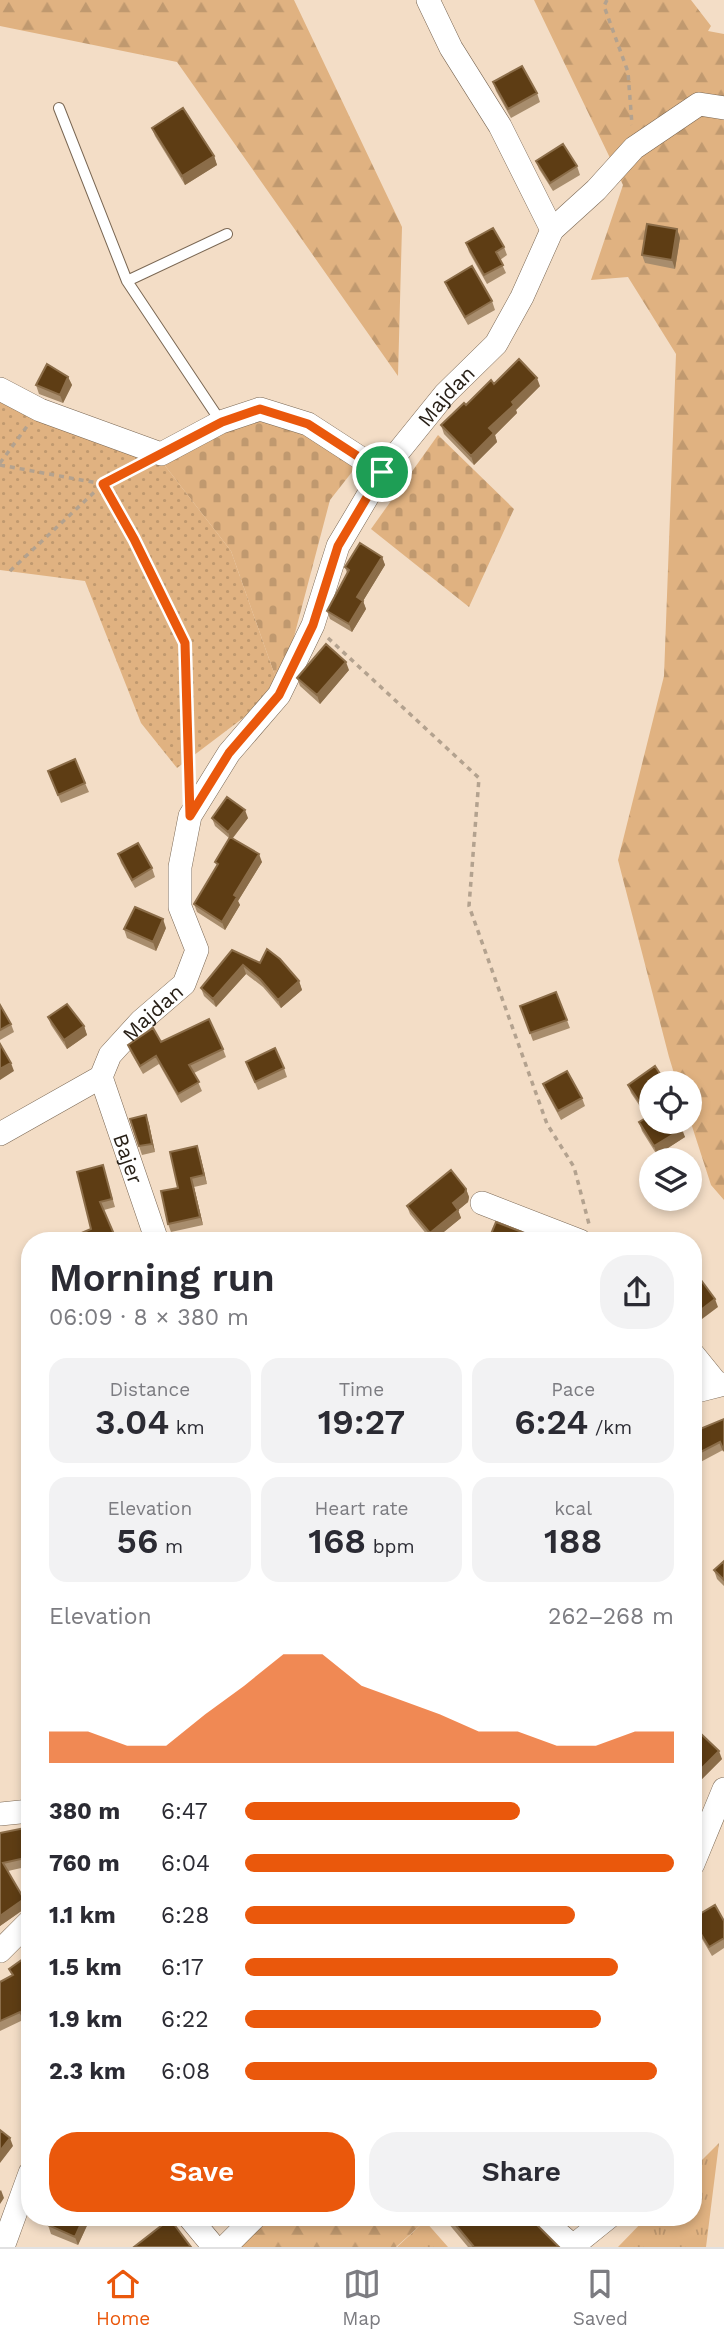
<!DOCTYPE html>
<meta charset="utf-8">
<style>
:root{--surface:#fff;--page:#f2f2f3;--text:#2b2b33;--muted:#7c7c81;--line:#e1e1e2;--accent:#ea580c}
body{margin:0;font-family:"Work Sans",sans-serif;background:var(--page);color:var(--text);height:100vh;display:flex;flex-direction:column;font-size:26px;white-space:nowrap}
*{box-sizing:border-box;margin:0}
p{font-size:23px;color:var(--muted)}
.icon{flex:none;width:38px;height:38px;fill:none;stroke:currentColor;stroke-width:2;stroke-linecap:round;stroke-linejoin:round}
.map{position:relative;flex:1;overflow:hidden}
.drawer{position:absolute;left:21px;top:1232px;width:681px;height:994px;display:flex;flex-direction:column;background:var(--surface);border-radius:28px;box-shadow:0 4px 10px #0003}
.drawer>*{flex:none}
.tools{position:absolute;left:639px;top:1071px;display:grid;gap:14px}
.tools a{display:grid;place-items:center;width:63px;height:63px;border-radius:50%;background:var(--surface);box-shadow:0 4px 10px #0003;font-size:35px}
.pin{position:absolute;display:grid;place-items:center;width:60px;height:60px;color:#fff;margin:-30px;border:4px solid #fff;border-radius:50%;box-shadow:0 2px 7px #0007}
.round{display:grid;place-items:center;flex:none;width:74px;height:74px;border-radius:28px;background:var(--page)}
.summary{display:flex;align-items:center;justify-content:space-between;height:119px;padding:0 28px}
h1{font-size:38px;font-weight:600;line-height:52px}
.metrics{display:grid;grid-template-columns:repeat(3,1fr);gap:10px;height:119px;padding:7px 28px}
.metrics div{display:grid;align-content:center;border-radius:18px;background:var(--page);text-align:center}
.metrics b{font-size:35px;font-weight:600}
.metrics small{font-size:19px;font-weight:400}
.metrics p{font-size:19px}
.chart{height:196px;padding:14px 28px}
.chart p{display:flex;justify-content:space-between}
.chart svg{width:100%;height:126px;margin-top:7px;fill:var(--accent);opacity:.7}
.primary-button{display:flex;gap:14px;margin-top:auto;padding:14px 28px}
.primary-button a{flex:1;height:80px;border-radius:28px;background:var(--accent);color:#fff;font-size:28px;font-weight:600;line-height:80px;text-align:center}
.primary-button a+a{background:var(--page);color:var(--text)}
ul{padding:0 28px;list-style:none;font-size:23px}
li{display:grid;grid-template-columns:112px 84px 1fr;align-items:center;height:52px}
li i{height:18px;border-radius:9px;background:var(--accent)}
.tabs{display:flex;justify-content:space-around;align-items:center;height:98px;border-top:2px solid var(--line);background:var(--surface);font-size:19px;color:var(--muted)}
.tabs a{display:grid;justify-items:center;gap:4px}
.tabs .active{color:var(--accent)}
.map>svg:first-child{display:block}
</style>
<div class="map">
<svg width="724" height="2247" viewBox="0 0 724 2247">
<defs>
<pattern id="grass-tufts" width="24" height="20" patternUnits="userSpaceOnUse" patternTransform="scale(1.75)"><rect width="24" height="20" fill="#e0b281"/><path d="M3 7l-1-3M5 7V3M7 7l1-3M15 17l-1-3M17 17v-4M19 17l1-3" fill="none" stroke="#c0996f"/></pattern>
<pattern id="forest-firs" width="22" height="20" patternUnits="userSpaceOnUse" patternTransform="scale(1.75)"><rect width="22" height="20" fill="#e0b281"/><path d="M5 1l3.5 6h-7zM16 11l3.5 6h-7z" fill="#c0996f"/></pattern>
<pattern id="cemetery-stones" width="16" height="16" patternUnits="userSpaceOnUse" patternTransform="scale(1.75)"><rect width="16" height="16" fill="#e0b281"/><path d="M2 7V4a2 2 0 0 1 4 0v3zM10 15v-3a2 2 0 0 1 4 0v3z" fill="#c0996f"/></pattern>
<pattern id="park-dots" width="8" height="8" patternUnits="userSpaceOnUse" patternTransform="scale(1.75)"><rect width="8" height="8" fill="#e0b281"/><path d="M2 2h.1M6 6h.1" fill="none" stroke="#c0996f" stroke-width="1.8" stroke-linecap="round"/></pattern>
</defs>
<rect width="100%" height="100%" fill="#f3ddc6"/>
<path fill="url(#grass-tufts)" d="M 719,2143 L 706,2247 L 618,2247 L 647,2217 L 693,2217 L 693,2169 Z
M 425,2221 L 448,2247 L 397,2247 Z"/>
<path fill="url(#forest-firs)" d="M 0,0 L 294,0 L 402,227 L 398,376 L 177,62 L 0,26 Z
M 534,0 L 691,0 L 711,26 L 708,31 L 724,34 L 724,1200 L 711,1185 L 690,1120 L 690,1083 L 677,1083 L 669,1057 L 618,860 L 664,676 L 676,354 L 628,277 L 591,280 L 623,185 Z
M 255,2217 L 423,2217 L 425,2221 L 396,2247 L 225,2247 Z"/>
<path fill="url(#cemetery-stones)" d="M 267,411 L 370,449 L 330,500 L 280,690 L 231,551 L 159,458 Z
M 438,435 L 514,509 L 469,607 L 371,529 Z"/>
<path fill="url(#park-dots)" d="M 0,383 L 159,458 L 231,551 L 280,690 L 177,768 L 141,723 L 85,581 L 0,570 Z"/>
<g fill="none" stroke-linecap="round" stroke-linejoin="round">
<defs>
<path id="service" d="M 59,108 L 127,281 L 221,422
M 127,281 L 227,234"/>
<g id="minor">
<path d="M 428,0 L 451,48 L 500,126 L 552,230"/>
<path d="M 0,389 L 40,410 L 161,454 L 221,422 L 260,409 L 308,424 L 382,472"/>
<path id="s1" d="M 101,1077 L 157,1241"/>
<path id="s2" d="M 0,1134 L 101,1077 L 110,1055 L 141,1021 L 184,984 L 197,950 L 180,907 L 180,867 L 190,816 L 229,753 L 279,695 L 313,625 L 338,546 L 382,472 L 445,394 L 496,344 L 522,297 L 552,230 L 596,190 L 634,148 L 699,104 L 724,108"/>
<path d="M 482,1203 L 580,1241"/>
<path d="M 693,1354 L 718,1385"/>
<path d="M 693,1392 L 724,1384"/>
<path d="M 0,1814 L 30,1811"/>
<path d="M 693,1864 L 724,1789"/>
<path d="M 0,1951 L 30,1921"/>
<path d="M 189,2217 L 214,2247"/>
<path d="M 539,2217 L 573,2246 L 609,2217"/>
<path d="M 3,2247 L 30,2173"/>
<path d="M 225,2247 L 255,2217"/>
</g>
</defs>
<use href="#service" stroke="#7a6753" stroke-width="12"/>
<use href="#minor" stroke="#7a6753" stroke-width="24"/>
<path stroke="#b3a28f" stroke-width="3.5" stroke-dasharray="5 5" stroke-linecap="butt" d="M 607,0 L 604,6 L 628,72 L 632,125
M 0,463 L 28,425
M 0,465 L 103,484 L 134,539 L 185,643 L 189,779
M 10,571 L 103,484 L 138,466
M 328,638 L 479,778 L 469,906 L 547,1124 L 574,1167 L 589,1224"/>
<use href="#service" stroke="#fff" stroke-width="10"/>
<use href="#minor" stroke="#fff" stroke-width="23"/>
</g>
<path fill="#a88d6d" d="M 493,82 L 537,93 L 540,102 L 511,118 L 496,91 Z
M 152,128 L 214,156 L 217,165 L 185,185 L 155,136 Z
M 536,161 L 577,166 L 580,175 L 553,191 L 539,169 Z
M 677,229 L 680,238 L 675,269 L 645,263 L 642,255 Z
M 466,243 L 504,247 L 507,255 L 500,260 L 506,273 L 487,284 L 469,252 Z
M 445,282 L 492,301 L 495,310 L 468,325 L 448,290 Z
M 68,377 L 72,385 L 63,403 L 39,394 L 36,385 Z
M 494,384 L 540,386 L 516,410 L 517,413 L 495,435 L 497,442 L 474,465 L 444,434 L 441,425 Z
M 382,557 L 385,565 L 363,601 L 366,609 L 352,632 L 330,619 L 327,611 L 347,573 L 345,567 Z
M 349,670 L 320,704 L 300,686 L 297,678 Z
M 48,771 L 85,783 L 89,792 L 61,803 Z
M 212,818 L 248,818 L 233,838 L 262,862 L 238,901 L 240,905 L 225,930 L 197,912 L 194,904 L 217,866 L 215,862 L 229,838 L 215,826 Z
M 118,854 L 152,868 L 155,877 L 135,888 L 121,863 Z
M 166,928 L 156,951 L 127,938 L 124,929 Z
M 232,950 L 299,981 L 302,990 L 281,1008 L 263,987 L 246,974 L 216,1007 L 204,996 L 201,988 Z
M 556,992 L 570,1028 L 533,1041 L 520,1006 Z
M 0,1005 L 11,1024 L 14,1032 L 0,1040 Z
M 48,1017 L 84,1026 L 87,1035 L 67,1049 L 51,1025 Z
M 161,1042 L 223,1049 L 226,1057 L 194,1073 L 202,1091 L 181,1103 L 159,1064 L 143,1074 L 131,1053 L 128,1045 Z
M 246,1062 L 284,1068 L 287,1077 L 258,1090 Z
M 651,1083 L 685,1137 L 657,1155 L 642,1131 L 639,1122 L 647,1117 L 631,1093 L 628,1085 Z
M 543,1084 L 582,1098 L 585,1106 L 561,1120 L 546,1092 Z
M 146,1115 L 149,1124 L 155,1152 L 142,1155 L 130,1119 Z
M 197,1146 L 200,1155 L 207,1184 L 194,1187 L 203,1225 L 171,1232 L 168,1224 L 178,1188 Z
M 103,1165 L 115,1207 L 104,1210 L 91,1229 Z
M 466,1189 L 469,1197 L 468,1202 L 458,1210 L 461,1218 L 432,1241 L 410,1214 L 407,1206 Z
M 724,1419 L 723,1450 L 693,1466 L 693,1432 Z
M 724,1561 L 724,1586 L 717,1579 L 714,1570 Z
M 693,1738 L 722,1759 L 700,1781 L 693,1774 Z
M 30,1827 L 30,1866 L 8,1871 L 27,1907 L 0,1926 L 0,1833 Z
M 693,1918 L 724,1921 L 724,1948 L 712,1956 L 695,1927 Z
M 30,1954 L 30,2031 L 23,2020 L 0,2031 L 0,1982 L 12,1976 L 9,1969 Z
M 91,2217 L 78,2245 L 51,2234 L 48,2225 Z
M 128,2217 L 139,2217 L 138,2221 Z
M 443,2217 L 529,2217 L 559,2247 L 468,2247 Z"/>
<path fill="#8b6d49" d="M 214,156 L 217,165 L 185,185 L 182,176 Z
M 677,229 L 680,238 L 675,269 L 672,260 Z
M 68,377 L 72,385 L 63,403 L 60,395 Z
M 537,378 L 540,386 L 516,410 L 517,413 L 495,435 L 497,442 L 474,465 L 471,456 L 489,428 L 512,402 Z
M 382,557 L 385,565 L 363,601 L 366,609 L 352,632 L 349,624 L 357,597 Z
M 346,662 L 349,670 L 320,704 L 317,695 Z
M 245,810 L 248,818 L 231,840 L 228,832 Z
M 259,854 L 262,862 L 238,901 L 240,905 L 225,930 L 222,922 L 234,895 Z
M 163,919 L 166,928 L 156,951 L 153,942 Z
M 243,965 L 246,974 L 216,1007 L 213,999 Z
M 299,981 L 302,990 L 281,1008 L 278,1000 Z
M 84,1026 L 87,1035 L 67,1049 L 64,1040 Z
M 11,1063 L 14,1071 L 0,1080 L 0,1069 Z
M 146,1115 L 149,1124 L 155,1152 L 152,1144 Z
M 682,1129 L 685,1137 L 657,1155 L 654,1146 Z
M 197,1146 L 200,1155 L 207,1184 L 204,1175 Z
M 191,1178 L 194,1187 L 203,1225 L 200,1217 Z
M 466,1189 L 469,1197 L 468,1202 L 456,1212 L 453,1203 Z
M 458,1210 L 461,1218 L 433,1241 L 430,1233 Z
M 522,1232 L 525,1241 L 518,1241 Z
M 715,1299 L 718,1307 L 694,1325 L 693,1316 Z
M 719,1751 L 722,1759 L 700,1781 L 697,1773 Z
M 24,1899 L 27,1907 L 0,1926 L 0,1916 Z
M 10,2138 L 13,2146 L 0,2163 L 0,2151 Z
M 1,2190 L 4,2198 L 0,2204 L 0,2191 Z
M 84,2217 L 91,2217 L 78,2245 L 75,2237 Z
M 226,2217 L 235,2217 L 228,2223 Z"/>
<path fill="#5e3d14" stroke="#8b6d49" stroke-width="2" d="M 522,66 L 537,93 L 508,109 L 493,82 Z
M 183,108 L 214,156 L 182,176 L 152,128 Z
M 563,144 L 577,166 L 550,183 L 536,161 Z
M 647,224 L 677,229 L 672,260 L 642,255 Z
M 493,228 L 504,247 L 496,252 L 503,265 L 484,275 L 466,243 Z
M 472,266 L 492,301 L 465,317 L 445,282 Z
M 519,359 L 537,378 L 512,402 L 514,405 L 489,428 L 494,433 L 471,456 L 441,425 L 464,403 L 466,405 L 491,380 L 494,384 Z
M 47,364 L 68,377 L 60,395 L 36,385 Z
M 360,543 L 382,557 L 357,597 L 363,601 L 349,624 L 327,611 L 349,570 L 345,567 Z
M 326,644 L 346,662 L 317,695 L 297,678 Z
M 75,759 L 85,783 L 58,795 L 48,771 Z
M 227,797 L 245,810 L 228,832 L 212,818 Z
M 230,837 L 259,854 L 234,895 L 237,897 L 222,922 L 194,904 L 218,864 L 215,862 Z
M 138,843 L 152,868 L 132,880 L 118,854 Z
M 135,907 L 163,919 L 153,942 L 124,929 Z
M 267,949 L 280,959 L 299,981 L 278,1000 L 260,979 L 243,965 L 213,999 L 201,988 L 232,950 L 260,963 Z
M 556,992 L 567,1020 L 530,1033 L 520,1006 Z
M 67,1004 L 84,1026 L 64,1040 L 48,1017 Z
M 0,1005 L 11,1024 L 0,1030 Z
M 209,1019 L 223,1049 L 189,1065 L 199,1082 L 178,1094 L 156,1056 L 140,1066 L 128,1045 L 153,1028 L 161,1042 Z
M 0,1044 L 11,1063 L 0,1069 Z
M 275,1048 L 284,1068 L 255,1082 L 246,1062 Z
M 655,1066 L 666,1083 L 651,1083 L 651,1122 L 677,1122 L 682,1129 L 654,1146 L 639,1122 L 649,1116 L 628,1085 Z
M 567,1071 L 582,1098 L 558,1111 L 543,1084 Z
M 146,1115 L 152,1144 L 139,1146 L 130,1119 Z
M 197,1146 L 204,1175 L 191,1178 L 200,1217 L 168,1224 L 161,1191 L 178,1188 L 170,1152 Z
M 103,1165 L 112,1199 L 100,1202 L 117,1241 L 82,1241 L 79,1234 L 91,1229 L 77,1172 Z
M 451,1170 L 466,1189 L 465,1193 L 453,1203 L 458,1210 L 430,1233 L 407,1206 Z
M 496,1222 L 522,1232 L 518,1241 L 488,1241 Z
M 693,1274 L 695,1278 L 698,1276 L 715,1299 L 693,1316 Z
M 724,1419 L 724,1451 L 720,1442 L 693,1456 L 693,1432 Z
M 724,1561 L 724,1580 L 714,1570 Z
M 699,1732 L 719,1751 L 697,1773 L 693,1769 L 693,1738 Z
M 30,1827 L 30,1857 L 3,1863 L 24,1899 L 0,1916 L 0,1833 Z
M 715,1905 L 724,1921 L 724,1938 L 709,1947 L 693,1921 L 693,1918 Z
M 30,1954 L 30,2028 L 20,2012 L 0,2021 L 0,1982 L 13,1975 L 9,1969 Z
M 0,2130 L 10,2138 L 0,2151 Z
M 51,2217 L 84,2217 L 75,2237 L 48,2225 Z
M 449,2217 L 529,2217 L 559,2247 L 474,2247 Z
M 170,2219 L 191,2247 L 134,2247 Z"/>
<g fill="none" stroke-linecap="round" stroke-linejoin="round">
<defs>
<path id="route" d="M 260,409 L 308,424 L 382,472 L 338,546 L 313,625 L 279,695 L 229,753 L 190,816 L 185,643 L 134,539 L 103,484 L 222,422 Z"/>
</defs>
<use href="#route" stroke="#fff" stroke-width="14"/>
<use href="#route" stroke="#ea580c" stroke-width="9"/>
</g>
<g text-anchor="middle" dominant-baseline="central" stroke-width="7" stroke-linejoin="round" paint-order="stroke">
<g font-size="21" fill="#271f16" stroke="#f3ddc6">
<text stroke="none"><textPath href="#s2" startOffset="914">Majdan</textPath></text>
<text stroke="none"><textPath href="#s2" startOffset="200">Majdan</textPath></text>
<text stroke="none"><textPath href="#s1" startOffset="86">Bajer</textPath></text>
</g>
</g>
</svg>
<div class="tools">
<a><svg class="icon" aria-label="locate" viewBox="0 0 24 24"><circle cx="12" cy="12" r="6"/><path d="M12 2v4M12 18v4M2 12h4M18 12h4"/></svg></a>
<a><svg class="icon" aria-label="layers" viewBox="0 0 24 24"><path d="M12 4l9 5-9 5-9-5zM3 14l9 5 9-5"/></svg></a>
</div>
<div class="pin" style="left:382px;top:472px;background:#1e9e55"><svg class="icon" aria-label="arrive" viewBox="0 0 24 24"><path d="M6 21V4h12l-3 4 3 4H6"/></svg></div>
<section class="drawer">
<div class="summary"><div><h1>Morning run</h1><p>06:09 · 8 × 380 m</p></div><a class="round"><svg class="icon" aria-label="share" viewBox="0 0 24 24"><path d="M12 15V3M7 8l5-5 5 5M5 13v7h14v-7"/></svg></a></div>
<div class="metrics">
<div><p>Distance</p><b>3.04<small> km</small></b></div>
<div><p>Time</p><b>19:27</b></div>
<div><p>Pace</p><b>6:24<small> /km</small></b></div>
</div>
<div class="metrics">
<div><p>Elevation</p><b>56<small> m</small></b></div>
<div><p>Heart rate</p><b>168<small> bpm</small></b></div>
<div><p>kcal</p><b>188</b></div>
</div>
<div class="chart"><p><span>Elevation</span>262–268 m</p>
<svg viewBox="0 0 160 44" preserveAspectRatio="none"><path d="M0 44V33L10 33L20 38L30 38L40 27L50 17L60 6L70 6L80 17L90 22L100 27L110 33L120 33L130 38L140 38L150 33L160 33V44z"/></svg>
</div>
<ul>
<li><b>380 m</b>6:47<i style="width:64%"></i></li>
<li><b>760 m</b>6:04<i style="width:100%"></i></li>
<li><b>1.1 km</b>6:28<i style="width:77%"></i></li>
<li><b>1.5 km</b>6:17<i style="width:87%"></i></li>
<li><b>1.9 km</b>6:22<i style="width:83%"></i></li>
<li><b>2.3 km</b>6:08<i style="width:96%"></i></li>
</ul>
<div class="primary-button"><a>Save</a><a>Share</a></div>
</section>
</div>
<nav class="tabs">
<a class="active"><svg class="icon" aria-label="home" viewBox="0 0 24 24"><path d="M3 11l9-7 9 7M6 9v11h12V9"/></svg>Home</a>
<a><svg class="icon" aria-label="map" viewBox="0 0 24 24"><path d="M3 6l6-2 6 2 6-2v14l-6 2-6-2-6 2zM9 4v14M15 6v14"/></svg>Map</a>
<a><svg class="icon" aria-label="saved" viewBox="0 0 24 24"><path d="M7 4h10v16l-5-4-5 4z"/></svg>Saved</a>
</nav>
